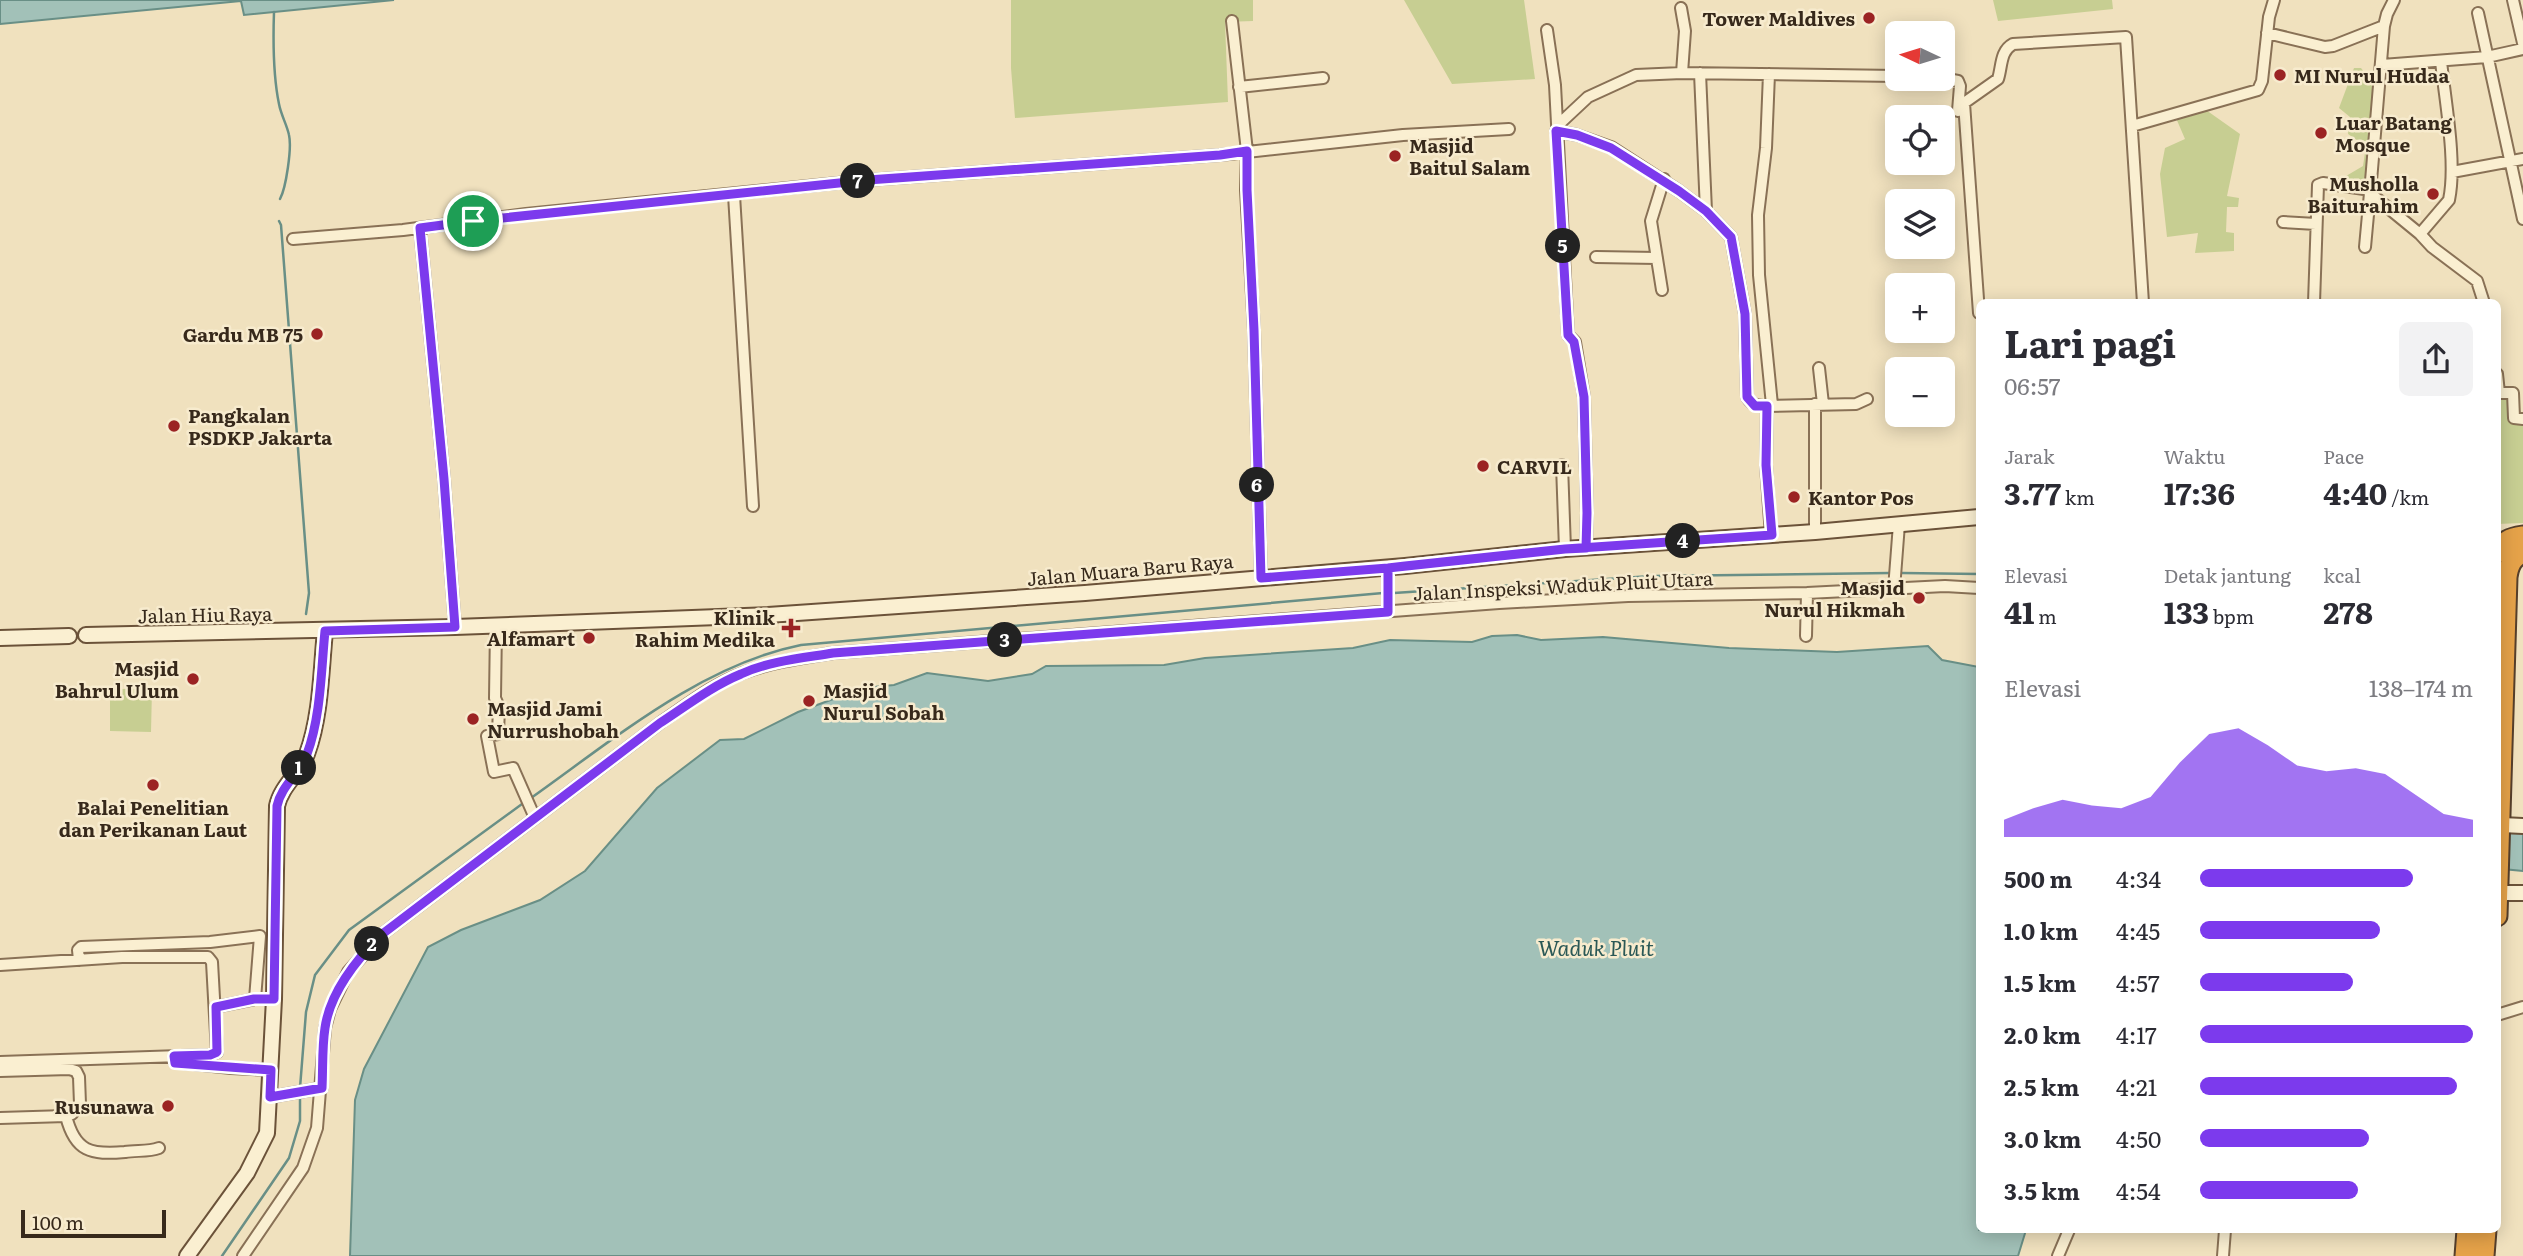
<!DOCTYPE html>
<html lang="id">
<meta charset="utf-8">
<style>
:root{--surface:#fff;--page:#f2f2f3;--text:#2b2b33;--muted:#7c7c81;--accent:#7c3aed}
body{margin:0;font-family:Literata,serif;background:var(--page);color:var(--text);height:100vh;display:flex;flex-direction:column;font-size:26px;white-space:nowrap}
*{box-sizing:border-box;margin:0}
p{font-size:23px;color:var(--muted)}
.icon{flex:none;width:38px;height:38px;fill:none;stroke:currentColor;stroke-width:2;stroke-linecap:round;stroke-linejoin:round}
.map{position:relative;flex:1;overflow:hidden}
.drawer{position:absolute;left:1976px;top:299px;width:525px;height:934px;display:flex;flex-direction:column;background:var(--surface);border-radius:10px;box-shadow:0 4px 18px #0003}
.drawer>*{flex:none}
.needle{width:46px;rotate:274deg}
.buttons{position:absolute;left:1885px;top:21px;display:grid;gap:14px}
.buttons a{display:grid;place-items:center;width:70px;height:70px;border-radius:10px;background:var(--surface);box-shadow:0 4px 18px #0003;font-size:35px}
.scale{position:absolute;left:21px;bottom:18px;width:145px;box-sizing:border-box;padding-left:7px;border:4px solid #37291b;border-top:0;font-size:19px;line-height:24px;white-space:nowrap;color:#37291b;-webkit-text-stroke:5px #f7ebce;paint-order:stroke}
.pin{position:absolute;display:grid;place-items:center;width:60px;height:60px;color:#fff;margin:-30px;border:4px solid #fff;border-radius:50%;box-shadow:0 2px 7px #0007}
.km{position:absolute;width:35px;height:35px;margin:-18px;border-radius:50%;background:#222;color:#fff;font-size:19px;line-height:35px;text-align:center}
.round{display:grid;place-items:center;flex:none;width:74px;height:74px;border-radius:10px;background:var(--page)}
.head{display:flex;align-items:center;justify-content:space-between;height:119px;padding:0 28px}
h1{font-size:38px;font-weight:700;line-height:52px}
.stats{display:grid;grid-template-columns:repeat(3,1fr);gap:10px;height:119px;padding:7px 28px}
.stats div{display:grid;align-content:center}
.stats b{font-size:30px;font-weight:700}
.stats small{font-size:19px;font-weight:400}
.stats p{font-size:19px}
.chart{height:196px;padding:14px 28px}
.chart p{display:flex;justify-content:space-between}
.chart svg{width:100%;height:126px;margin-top:7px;fill:var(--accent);opacity:.7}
ul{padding:0 28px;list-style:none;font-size:23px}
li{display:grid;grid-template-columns:112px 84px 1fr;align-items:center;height:52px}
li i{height:18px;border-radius:9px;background:var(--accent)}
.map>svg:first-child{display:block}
</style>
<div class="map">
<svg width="2523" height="1256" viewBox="0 0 2523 1256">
<rect width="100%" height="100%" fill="#f0e1be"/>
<path fill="#c7ce92" d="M 1011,0 L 1253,0 L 1253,21 L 1225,22 L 1228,102 L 1015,118 L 1011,68 Z
M 1404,0 L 1524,0 L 1535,79 L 1452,84 Z
M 1993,0 L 2112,0 L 2113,9 L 1998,21 Z
M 2354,68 L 2361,68 L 2371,81 L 2377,81 L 2370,183 L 2341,179 L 2363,166 L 2366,146 L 2348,134 L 2350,117 L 2339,108 Z
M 2206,110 L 2240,134 L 2227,196 L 2239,198 L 2238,207 L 2227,207 L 2226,232 L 2234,233 L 2234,251 L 2195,253 L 2198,233 L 2167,237 L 2160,174 L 2165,148 L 2185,139 L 2176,118 Z
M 2497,390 L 2509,390 L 2509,419 L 2523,419 L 2523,523 L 2497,524 Z
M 110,689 L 152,689 L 151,732 L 110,731 Z"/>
<path fill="#a2c1b8" stroke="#698f86" stroke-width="2" d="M 0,0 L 394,0 L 244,15 L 241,1 L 0,24 Z
M 1517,635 L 1541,640 L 1603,637 L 1729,648 L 1837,652 L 1928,646 L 1942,660 L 1979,667 L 1979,1230 L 2026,1230 L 2018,1256 L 350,1256 L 355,1100 L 364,1069 L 428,947 L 461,930 L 540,900 L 585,871 L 657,788 L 720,740 L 744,739 L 798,712 L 863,688 L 894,685 L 927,673 L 988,681 L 1032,674 L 1046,666 L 1164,665 L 1205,658 L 1353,648 L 1390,640 L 1472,642 L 1492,636 Z
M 2504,830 L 2523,832 L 2523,871 L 2503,869 Z"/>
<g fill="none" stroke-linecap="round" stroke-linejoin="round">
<path stroke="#698f86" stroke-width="2.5" d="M 274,12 C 273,41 273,75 279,104 C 281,115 287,125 289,135 C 292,148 286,188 280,199
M 279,221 L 281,225 L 309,593 L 306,614
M 1902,573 L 1979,574
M 1394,593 L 1652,576 L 1890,573
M 531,798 C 613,740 701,665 801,645 L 1383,593
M 264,1055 L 265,1041
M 300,1088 L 306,1012 L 315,975 L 349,930 L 522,804
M 222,1256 L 289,1158 L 300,1121 L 300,1095"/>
<defs>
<path id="street" d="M 2394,0 L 2387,14 L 2384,26 L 2370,193 L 2420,234 L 2432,247 L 2477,281 L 2484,303
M 2513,0 L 2523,43
M 1681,8 L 1685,31 L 1682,73
M 2478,13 L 2523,219
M 1232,21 L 1247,151 L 1246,190 L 1254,330 L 1261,578
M 1547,30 L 1555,85 L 1568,335 L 1575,342 L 1584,397 L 1587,513 L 1586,548
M 2267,33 L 2325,47 L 2333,46 L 2384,26
M 2382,65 L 2487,57 L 2523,49
M 1700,73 L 1706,211
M 1769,74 L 1766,148 L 1758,215 L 1759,275 L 1772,405
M 1942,78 L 1958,81 L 1960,86 L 1958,111
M 1239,87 L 1323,78
M 1557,126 L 1588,97 L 1636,75 L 1682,73 L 1897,76
M 2132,126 L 2258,90 L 2262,81 L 2269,17 L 2274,0
M 1556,131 L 1577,135 L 1611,147 L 1679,191 L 1706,211 L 1731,237 L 1745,314 L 1747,397 C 1753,406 1757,406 1767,406 L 1856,404 L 1867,399
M 2452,172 L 2523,159
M 734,195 L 753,506
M 2283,222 L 2316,224
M 420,228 L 444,479 L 455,627
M 2420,234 L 2449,200 C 2457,162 2445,101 2441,61
M 293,239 L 403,230 L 526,214 L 868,180 L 1220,155 L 1403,135 L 1509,129
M 2365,247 L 2370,193
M 1596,257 L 1657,258
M 1662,290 L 1651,221 L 1664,179
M 2314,303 L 2318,185 L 2323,183 L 2371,190
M 1979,313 L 1964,103 L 1998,79 C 2002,67 2000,51 2013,44 L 2126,37 L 2143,303
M 1819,368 L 1823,404
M 2497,374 L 2499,393 L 2497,393
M 2499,393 L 2513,393 L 2514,418 L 2523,419
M 1767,406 L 1766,465 L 1771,535
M 1562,465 L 1565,549
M 1815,532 L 1815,404
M 1894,589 L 1899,524
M 1388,612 L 1388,568
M 496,626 L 495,698 L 499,707 L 498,734 L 487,736 L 494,772 L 513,768 L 535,818
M 1806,636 L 1807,593
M 79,960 L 78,950 L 81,947 L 210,942 L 260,936 L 255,999 L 274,999
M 0,965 L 122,957 L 208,957 L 212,962 L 217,1052 L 210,1055 L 0,1062
M 216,1007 L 255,999
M 2497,1015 L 2523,1007
M 175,1062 L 231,1068 L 271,1070
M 0,1071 L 69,1069 L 76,1071 L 79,1077 L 80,1104 L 72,1114 L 66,1116 C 75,1152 91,1155 125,1152 C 136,1150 148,1152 159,1148
M 270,1097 L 322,1088
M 0,1118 L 66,1116
M 243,1256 L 303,1168 L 317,1128 L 325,1028 L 330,1009 L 348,972 L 381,935 L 660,723 C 687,705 713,684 743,673 C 772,662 803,658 833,653 L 1499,603 L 1628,596 L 1807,593 L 1945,586 L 1979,588
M 2058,1256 L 2069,1230
M 2223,1256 L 2225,1230"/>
<path id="secondary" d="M 86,635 L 455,627 L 768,615 L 1085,593 L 1405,566 L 1565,549 L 1815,532 L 1979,517
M 0,638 L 69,636
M 2502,825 L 2523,826
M 2499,893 L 2523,893
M 187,1256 L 247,1173 L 267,1133 L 274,999 L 277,806 C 281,786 300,773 307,754 C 321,716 321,671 325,631"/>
<path id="highway" d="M 2497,553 C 2503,540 2510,538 2523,536
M 2497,916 L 2507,577 C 2509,564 2512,559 2523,552
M 2465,1256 L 2467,1230
M 2484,1256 L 2486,1230"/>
</defs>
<use href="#street" stroke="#897156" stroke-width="14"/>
<use href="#secondary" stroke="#6b5239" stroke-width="18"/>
<use href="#highway" stroke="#563f2b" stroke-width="23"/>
<use href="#street" stroke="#faefd1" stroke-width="10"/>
<use href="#secondary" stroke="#faefd1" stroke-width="14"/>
<use href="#highway" stroke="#e5a249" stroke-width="19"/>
</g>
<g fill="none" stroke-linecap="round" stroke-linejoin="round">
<defs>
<path id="route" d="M 473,221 L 420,228 L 444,479 L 455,627 L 325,631 C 321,671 321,716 307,754 C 300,773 281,786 277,806 L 274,999 L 254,999 L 216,1007 L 217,1052 L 210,1055 L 174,1056 L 175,1063 L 271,1070 L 270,1097 L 322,1088 C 323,1068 322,1047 325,1028 C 330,992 356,960 381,935 L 660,723 C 686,706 712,686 741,674 C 769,661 803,658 833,653 L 1388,612 L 1388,568 L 1565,549 L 1772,535 L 1766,465 L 1767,406 L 1755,406 L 1747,397 L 1745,314 L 1731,237 L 1706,211 L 1679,191 L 1611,148 L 1577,135 L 1556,131 L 1568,335 L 1574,342 L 1584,397 L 1587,513 L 1586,548 L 1565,549 L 1405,566 L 1388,568 L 1261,578 L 1254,330 L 1247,190 L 1247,151 L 1220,155 L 868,180 L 473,221"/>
</defs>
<use href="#route" stroke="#fff" stroke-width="14"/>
<use href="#route" stroke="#7c3aed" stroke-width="9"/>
</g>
<g fill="#9b2323" stroke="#f7ebce" stroke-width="2.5">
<circle cx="1869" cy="18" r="7"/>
<circle cx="2280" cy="75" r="7"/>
<circle cx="2321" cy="133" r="7"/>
<circle cx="1395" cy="156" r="7"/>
<circle cx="2433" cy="194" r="7"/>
<circle cx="317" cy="334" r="7"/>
<circle cx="174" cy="426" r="7"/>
<circle cx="1483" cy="466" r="7"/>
<circle cx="1794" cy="497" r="7"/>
<circle cx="1919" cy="598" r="7"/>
<path d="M787.5 617.5h7v7h7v7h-7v7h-7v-7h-7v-7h7z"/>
<circle cx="589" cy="638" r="7"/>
<circle cx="193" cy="679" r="7"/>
<circle cx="809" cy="701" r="7"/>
<circle cx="473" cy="719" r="7"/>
<circle cx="153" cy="785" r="7"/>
<circle cx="168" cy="1106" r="7"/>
</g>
<g text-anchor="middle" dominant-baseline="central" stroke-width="5" stroke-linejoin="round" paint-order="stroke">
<g font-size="19" font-weight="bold" fill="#37291b" stroke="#f7ebce" text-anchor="end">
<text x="1855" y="18">Tower Maldives</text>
<text x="2294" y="75" text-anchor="start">MI Nurul Hudaa</text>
<text x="2335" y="122" text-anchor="start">Luar Batang<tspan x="2335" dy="22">Mosque</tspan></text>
<text x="1409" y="145" text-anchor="start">Masjid<tspan x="1409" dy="22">Baitul Salam</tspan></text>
<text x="2419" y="183">Musholla<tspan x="2419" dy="22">Baiturahim</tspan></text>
<text x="303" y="334">Gardu MB 75</text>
<text x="188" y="415" text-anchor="start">Pangkalan<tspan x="188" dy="22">PSDKP Jakarta</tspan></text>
<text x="1497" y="466" text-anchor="start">CARVIL</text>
<text x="1808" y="497" text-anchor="start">Kantor Pos</text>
<text x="1905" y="587">Masjid<tspan x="1905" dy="22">Nurul Hikmah</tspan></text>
<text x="775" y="617">Klinik<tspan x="775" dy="22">Rahim Medika</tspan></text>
<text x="575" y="638">Alfamart</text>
<text x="179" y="668">Masjid<tspan x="179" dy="22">Bahrul Ulum</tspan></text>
<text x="823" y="690" text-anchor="start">Masjid<tspan x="823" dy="22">Nurul Sobah</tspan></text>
<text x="487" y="708" text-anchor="start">Masjid Jami<tspan x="487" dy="22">Nurrushobah</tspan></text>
<text x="153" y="807" text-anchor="middle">Balai Penelitian<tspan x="153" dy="22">dan Perikanan Laut</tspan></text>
<text x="154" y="1106">Rusunawa</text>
</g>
<g font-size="19" fill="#37291b" stroke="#f7ebce">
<text transform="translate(1130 569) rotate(-5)">Jalan Muara Baru Raya</text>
<text transform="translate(1563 585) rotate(-3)">Jalan Inspeksi Waduk Pluit Utara</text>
<text transform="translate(205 614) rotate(-1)">Jalan Hiu Raya</text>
</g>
<g font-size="21" font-style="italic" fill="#2a5856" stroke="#f7ebce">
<text x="1596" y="946">Waduk Pluit</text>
</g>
</g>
</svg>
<div class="buttons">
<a><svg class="needle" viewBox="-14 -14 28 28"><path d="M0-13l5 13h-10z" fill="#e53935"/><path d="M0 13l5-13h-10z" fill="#7c7c81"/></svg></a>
<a><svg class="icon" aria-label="locate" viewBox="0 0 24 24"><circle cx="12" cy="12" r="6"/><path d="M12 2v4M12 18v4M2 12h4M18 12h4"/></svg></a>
<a><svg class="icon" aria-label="layers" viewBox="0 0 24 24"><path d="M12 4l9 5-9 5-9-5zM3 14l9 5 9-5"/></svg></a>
<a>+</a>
<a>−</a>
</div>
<div class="scale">100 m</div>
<div class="pin" style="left:473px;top:221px;background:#1e9e55"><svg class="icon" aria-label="arrive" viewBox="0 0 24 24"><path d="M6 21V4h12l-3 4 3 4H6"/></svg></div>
<b class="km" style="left:299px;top:768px">1</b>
<b class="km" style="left:372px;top:944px">2</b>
<b class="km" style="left:1005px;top:640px">3</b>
<b class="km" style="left:1683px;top:541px">4</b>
<b class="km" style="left:1563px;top:246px">5</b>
<b class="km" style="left:1257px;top:485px">6</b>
<b class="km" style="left:858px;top:181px">7</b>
<section class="drawer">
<div class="head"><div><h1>Lari pagi</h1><p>06:57</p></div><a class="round"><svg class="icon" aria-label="share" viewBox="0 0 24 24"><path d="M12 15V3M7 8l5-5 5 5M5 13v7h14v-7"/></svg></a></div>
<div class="stats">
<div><p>Jarak</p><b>3.77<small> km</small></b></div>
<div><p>Waktu</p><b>17:36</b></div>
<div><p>Pace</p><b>4:40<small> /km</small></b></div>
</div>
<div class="stats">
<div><p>Elevasi</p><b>41<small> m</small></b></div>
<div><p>Detak jantung</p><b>133<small> bpm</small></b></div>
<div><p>kcal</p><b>278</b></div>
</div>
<div class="chart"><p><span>Elevasi</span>138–174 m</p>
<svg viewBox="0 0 160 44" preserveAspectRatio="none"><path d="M0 44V38L10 34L20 31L30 33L40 34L50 30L60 18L70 8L80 6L90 12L100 19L110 21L120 20L130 22L140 29L150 36L160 38V44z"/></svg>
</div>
<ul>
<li><b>500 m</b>4:34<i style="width:78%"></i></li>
<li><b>1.0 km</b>4:45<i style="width:66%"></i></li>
<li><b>1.5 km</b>4:57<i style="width:56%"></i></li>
<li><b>2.0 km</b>4:17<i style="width:100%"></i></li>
<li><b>2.5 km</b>4:21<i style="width:94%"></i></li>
<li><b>3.0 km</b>4:50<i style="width:62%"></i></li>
<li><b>3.5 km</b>4:54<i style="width:58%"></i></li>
</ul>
</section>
</div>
